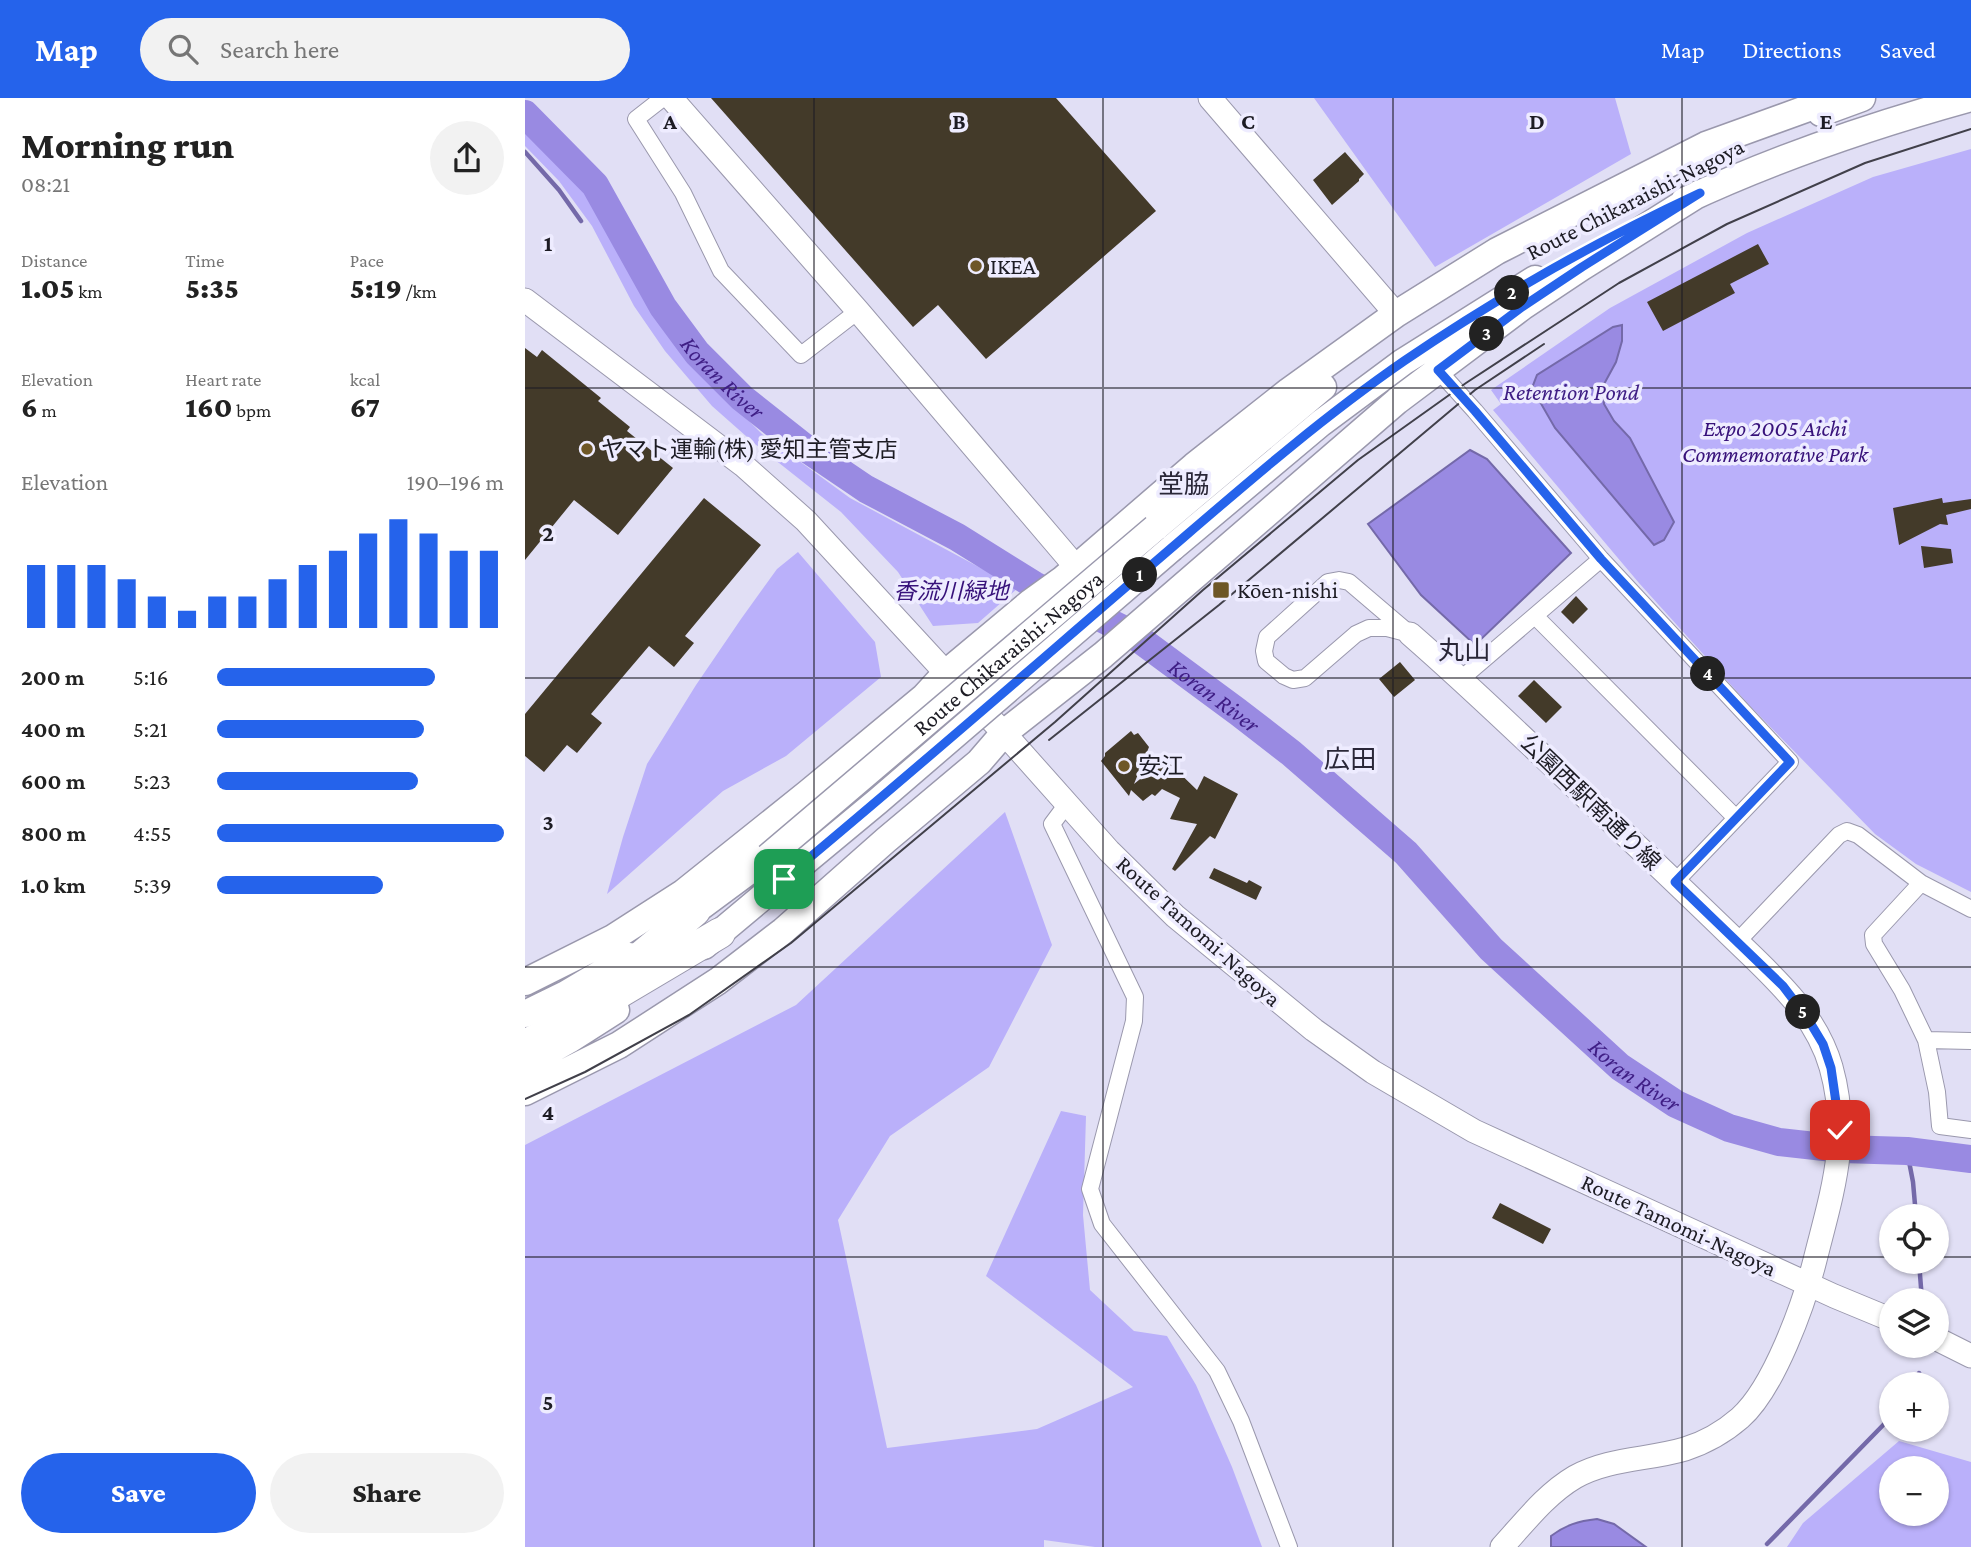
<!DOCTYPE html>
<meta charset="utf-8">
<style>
:root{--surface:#fff;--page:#f2f2f2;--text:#222;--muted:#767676;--accent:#2563eb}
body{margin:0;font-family:"Crimson Pro","Noto Sans JP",serif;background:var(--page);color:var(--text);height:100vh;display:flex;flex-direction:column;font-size:26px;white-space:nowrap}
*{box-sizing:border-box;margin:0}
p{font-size:23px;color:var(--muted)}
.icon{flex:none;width:38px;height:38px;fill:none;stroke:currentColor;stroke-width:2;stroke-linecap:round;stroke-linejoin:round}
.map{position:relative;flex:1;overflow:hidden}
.details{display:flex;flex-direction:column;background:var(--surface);width:525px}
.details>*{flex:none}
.tools{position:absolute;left:1354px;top:1106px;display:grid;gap:14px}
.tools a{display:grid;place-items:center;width:70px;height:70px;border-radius:50%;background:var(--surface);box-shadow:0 2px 5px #0004;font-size:35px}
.pin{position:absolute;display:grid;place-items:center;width:60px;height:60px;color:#fff;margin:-30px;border-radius:14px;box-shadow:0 4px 10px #0006}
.km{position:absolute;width:35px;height:35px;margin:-18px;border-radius:50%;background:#222;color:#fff;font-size:19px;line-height:35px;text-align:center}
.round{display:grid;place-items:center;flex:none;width:74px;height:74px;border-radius:37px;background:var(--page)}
.head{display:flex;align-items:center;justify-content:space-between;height:119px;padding:0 21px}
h1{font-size:38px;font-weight:800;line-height:52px}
.metrics{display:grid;grid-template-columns:repeat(3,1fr);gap:10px;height:119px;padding:7px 21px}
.metrics div{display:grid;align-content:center}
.metrics b{font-size:30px;font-weight:800}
.metrics small{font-size:19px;font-weight:400}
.metrics p{font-size:19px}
.chart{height:196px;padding:14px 21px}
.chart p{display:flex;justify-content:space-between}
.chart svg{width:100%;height:126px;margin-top:7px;stroke:var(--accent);stroke-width:6}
.cta{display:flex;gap:14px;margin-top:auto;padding:14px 21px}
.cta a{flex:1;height:80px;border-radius:42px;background:var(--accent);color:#fff;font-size:28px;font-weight:800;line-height:80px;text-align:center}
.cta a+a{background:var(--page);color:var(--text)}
ul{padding:0 21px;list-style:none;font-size:23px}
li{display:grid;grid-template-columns:112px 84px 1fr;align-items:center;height:52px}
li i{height:18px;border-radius:9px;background:var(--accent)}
header{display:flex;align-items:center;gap:42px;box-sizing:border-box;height:98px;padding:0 35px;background:var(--accent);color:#fff}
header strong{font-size:33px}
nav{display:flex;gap:38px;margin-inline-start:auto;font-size:24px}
.search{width:490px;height:63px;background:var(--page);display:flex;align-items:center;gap:18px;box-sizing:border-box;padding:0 24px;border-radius:38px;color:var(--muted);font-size:26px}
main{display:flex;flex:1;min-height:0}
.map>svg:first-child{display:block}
</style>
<header>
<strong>Map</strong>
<div class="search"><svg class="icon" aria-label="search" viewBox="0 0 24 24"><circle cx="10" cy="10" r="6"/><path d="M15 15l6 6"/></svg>Search here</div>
<nav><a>Map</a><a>Directions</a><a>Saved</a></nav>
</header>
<main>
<section class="details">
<div class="head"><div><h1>Morning run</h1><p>08:21</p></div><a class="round"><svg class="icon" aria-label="share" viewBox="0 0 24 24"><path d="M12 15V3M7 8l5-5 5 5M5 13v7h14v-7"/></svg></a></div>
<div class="metrics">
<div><p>Distance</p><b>1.05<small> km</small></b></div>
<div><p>Time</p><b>5:35</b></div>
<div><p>Pace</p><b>5:19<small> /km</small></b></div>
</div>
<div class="metrics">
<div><p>Elevation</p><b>6<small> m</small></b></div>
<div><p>Heart rate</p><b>160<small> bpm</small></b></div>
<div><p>kcal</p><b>67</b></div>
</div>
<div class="chart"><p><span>Elevation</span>190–196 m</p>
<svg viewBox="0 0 160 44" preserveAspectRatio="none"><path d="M5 44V22M15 44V22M25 44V22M35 44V27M45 44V33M55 44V38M65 44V33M75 44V33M85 44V27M95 44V22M105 44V17M115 44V11M125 44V6M135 44V11M145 44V17M155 44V17"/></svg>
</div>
<ul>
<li><b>200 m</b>5:16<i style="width:76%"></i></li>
<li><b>400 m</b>5:21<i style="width:72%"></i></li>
<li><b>600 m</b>5:23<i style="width:70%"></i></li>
<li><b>800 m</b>4:55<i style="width:100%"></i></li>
<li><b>1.0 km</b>5:39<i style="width:58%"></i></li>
</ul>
<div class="cta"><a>Save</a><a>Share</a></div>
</section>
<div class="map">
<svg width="1446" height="1449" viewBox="0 0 1446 1449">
<rect width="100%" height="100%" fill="#e1dff5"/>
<path fill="#bab0fa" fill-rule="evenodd" d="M 789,0 L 1090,0 L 1106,56 L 910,169 Z
M 0,26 L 44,73 L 80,122 L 124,202 L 150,246 L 198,297 L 237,336 L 325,400 L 493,490 L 453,525 L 408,528 L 373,474 L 316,414 L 230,346 L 187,308 L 140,253 L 109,208 L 67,128 L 34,83 L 0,48 Z
M 1446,51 L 1446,794 L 1391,766 L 1350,736 L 1225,608 L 1114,485 L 968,312 L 976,306 L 966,292 L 1085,210 L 1222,135 L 1348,79 Z
M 273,454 L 350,544 L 356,579 L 261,658 L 198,693 L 82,796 L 98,739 L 122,666 L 171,587 L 216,521 L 252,471 Z
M 480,714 L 527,847 L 464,969 L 365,1038 L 313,1122 L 362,1350 L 512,1331 L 608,1289 L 461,1178 L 536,1013 L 561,1018 L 558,1117 L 565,1192 L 609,1233 L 642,1238 L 671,1287 L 707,1369 L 737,1449 L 570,1449 L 519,1442 L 519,1449 L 0,1449 L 0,1047 L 271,907 Z
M 1374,1343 L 1446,1364 L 1446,1449 L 1262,1449 L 1278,1425 ZM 1367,1370 L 1412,1370 L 1412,1416 L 1367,1416 Z"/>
<path fill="#998ae2" stroke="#7469a9" stroke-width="2" d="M 1097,227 L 1097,243 L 1091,264 L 1078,288 L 1079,306 L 1089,323 L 1105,340 L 1149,424 L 1139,442 L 1129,447 L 1030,330 L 1007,290 L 1012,277 L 1088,229 Z
M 945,352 L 962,361 L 1046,455 L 950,547 L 896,497 L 843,426 Z
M 1072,1421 L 1089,1426 L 1121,1449 L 1026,1449 L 1026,1438 C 1041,1427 1053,1423 1072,1421 Z"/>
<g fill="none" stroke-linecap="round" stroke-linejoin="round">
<path stroke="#7469a9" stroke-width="4.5" d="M 0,54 L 34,92 L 56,123
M 1382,1053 L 1388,1084 L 1391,1118
M 1394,1164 L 1397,1202
M 1388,1286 L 1394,1275
M 1242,1446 L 1367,1318"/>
<path stroke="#998ae2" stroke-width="28" id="s1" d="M 0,16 L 70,87 L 138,209 L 172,255 L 217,300 L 279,349 L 341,391 L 432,439 L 509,487 L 606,535 L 713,614 L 766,655 L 881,755 L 966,851 L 1095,969 L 1151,1006 L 1204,1030 L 1254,1044 L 1317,1051 L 1382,1053 L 1446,1061"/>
</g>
<path fill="#433a29" d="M 186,0 L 531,0 L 631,113 L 461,261 L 413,207 L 388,229 Z
M 820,54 L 839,76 L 834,81 L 834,83 L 807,107 L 788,82 Z
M 1233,146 L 1244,166 L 1205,186 L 1210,195 L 1138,233 L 1122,204 Z
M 0,250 L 12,259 L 17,252 L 76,300 L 73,303 L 105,329 L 102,333 L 148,370 L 93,437 L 49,402 L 0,462 Z
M 179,400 L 236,447 L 160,538 L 169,545 L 149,569 L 124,548 L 66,616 L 77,625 L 52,655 L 42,647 L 19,674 L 0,658 L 0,616 Z
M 1417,400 L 1418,405 L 1446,401 L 1446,411 L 1421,417 L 1423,427 L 1415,426 L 1374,447 L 1368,410 Z
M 1396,448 L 1426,451 L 1428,465 L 1399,470 Z
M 1051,498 L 1063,511 L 1048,526 L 1036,514 Z
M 875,564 L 890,582 L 869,599 L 854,581 Z
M 1009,582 L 1037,609 L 1021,625 L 993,598 Z
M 606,633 L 609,637 L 613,635 L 624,649 L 609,686 L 640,661 L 672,692 L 679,678 L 713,696 L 690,741 L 685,738 L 650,773 L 647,771 L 672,726 L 645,721 L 655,700 L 637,691 L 630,698 L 627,696 L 618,703 L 606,692 L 604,698 L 576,663 L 580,658 L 580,655 Z
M 689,770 L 722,785 L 724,782 L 737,789 L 731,802 L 684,780 Z
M 975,1105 L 1026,1131 L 1018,1146 L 967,1120 Z"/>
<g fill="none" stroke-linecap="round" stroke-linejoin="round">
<defs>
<path id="street" d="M 138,0 L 111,21 L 158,95 L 196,173 L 276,257 L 333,213
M 913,272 L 950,313 L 1076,461 L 1265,664 L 1150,784
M 814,482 L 824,484 L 885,536 L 862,530 L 844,530 L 831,536 L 780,580 L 768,582 L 759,578 L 741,563 L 739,553 L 742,539 L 803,484 Z
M 1010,518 L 1211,720
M 936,581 L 1076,461
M 542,706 L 527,726 L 610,899 L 609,923 L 565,1091 L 577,1126 L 692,1273 L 716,1323 L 764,1449
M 1396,785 L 1348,837 L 1349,846 L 1377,892 L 1401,942 L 1412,994 L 1415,1028 L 1446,1032
M 1212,844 L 1314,737 L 1322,733 L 1333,737 L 1396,785 L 1446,811
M 1401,942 L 1446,943"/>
<path id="secondary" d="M 146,0 L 333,213 L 551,469
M 685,0 L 871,216
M 0,202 L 218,367 L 281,423 L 421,575 L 479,635 L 584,753 L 650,818 L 789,932 L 848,974 L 949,1033 L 1309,1198 L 1367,1222
M 885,536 C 963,604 1037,677 1112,748 C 1143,777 1173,806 1203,835 C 1244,875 1290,913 1306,969 C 1326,1040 1307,1094 1290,1162 C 1279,1206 1249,1290 1215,1320 C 1200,1333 1179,1345 1160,1351 C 1123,1362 1084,1360 1050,1379 C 1021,1396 999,1425 977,1449
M 1412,1241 L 1446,1258"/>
<path id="primary" d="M 1296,15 L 1337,0
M 1159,103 C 1251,60 1348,27 1446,0
M 630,430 L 798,289
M 647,450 L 796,325 L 878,264 L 1010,181
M 155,824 L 243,759
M 179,848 L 259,781
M 0,884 L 88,840 L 158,795 L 283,695 L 399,599 L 421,575 L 506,504 L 538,481 L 669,368 L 764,293 L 871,216 L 972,153 L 1181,47 L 1311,0
M 0,916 L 41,896 L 105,858
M 0,967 L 44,942 L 91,912
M 0,994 L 94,947 L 193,883 L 258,833 L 361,742 L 454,664 L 479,635 L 578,557 L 872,303 L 997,209 L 1057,169 L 1175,95"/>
<path id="highway" d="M 91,876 L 115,859 L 170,813
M 0,947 L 62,914 L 195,835"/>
</defs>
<use href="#street" stroke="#9a98ad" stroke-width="18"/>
<use href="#secondary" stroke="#9a98ad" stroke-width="25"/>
<use href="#primary" stroke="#9a98ad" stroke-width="29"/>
<use href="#highway" stroke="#9a98ad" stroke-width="32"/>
<use href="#street" stroke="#fff" stroke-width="16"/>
<use href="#secondary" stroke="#fff" stroke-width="23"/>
<use href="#primary" stroke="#fff" stroke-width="26"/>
<use href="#highway" stroke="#fff" stroke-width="30"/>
<path stroke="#41404a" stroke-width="2" d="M 524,642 L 694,507 L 950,292 L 1019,246
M 0,1001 L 60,974 L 164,917 L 266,845 L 530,624 L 678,492 L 833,362 L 941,285 L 1094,185 L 1202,126 L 1340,65 L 1446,31"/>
<defs>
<g id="primary-bridge">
<path id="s2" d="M 243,759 L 630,430"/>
<path d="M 259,781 L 353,703 L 647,450"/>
</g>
</defs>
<use href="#primary-bridge" stroke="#9a98ad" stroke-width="29" stroke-linecap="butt"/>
<use href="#primary-bridge" stroke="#fff" stroke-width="26"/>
</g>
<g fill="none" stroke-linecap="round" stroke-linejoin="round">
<defs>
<path id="route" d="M 259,781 C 382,679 502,574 623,470 C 706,399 789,325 879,263 C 973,199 1072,143 1175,95 L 1057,169 L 997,209 L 913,272 L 950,313 L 1076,461 L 1265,664 L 1150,784 L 1258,888 L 1283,921 L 1298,946 L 1306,970 L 1315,1032"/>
</defs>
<use href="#route" stroke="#fff" stroke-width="14"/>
<use href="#route" stroke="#2563eb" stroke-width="9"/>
</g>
<path fill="none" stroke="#1d1c24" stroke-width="2" stroke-opacity="0.55" d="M 289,0 L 289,1449M 578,0 L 578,1449M 868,0 L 868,1449M 1157,0 L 1157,1449M 0,290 L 1446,290M 0,580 L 1446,580M 0,869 L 1446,869M 0,1159 L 1367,1159M 1412,1159 L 1446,1159"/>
<g fill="#6e5727" stroke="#eeecff" stroke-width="2.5">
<circle cx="451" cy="168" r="7"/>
<circle cx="62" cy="351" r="7"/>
<rect x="687" y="483" width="18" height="18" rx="3.5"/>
<circle cx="599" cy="668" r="7"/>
</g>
<g text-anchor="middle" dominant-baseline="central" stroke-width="7" stroke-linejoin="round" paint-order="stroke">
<g font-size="23" fill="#1d1c24" stroke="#eeecff">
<text transform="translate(1110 101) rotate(-27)">Route Chikaraishi-Nagoya</text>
<text stroke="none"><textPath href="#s2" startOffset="315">Route Chikaraishi-Nagoya</textPath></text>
<text transform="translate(1066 704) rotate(44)">公園西駅南通り線</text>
<text transform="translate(674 833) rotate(42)">Route Tamomi-Nagoya</text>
<text transform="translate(1154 1127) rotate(25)">Route Tamomi-Nagoya</text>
</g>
<g font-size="23" fill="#1d1c24" stroke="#eeecff" text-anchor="start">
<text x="465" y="168">IKEA</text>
<text x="76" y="351">ヤマト運輸(株) 愛知主管支店</text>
<text x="712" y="492">Kōen-nishi</text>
<text x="613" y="668">安江</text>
</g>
<g font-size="23" font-style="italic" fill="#37117a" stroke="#eeecff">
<text x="1250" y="330">Expo 2005 Aichi<tspan x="1250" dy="26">Commemorative Park</tspan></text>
<text x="426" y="493">香流川緑地</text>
</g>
<g font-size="24" font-style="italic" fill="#3f1e85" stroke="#eeecff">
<text stroke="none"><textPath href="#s1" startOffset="332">Koran River</textPath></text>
<text x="1046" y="293">Retention Pond</text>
<text stroke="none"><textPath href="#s1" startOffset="920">Koran River</textPath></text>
<text stroke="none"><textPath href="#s1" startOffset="1488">Koran River</textPath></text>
</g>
<g font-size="26" fill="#2a2738" stroke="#eeecff">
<text x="659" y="386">堂脇</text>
<text x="939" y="552">丸山</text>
<text x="825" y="661">広田</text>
</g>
</g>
<g font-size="23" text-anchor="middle" font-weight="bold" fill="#1d1c24" stroke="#eeecff" stroke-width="7" stroke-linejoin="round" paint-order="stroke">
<text x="145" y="31">A</text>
<text x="434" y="31">B</text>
<text x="723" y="31">C</text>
<text x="1012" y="31">D</text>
<text x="1301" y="31">E</text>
<text x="23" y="153">1</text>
<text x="23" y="443">2</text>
<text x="23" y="732">3</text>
<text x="23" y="1022">4</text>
<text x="23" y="1312">5</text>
</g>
</svg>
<div class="tools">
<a><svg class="icon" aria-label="locate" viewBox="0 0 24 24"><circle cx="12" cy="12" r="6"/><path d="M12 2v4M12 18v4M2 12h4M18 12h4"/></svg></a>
<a><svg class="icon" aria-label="layers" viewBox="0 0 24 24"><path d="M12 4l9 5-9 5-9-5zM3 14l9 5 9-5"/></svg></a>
<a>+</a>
<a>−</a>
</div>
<div class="pin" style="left:259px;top:781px;background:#1e9e55"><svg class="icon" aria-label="arrive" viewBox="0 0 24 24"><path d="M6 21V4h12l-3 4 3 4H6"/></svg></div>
<div class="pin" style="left:1315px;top:1032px;background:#d93025"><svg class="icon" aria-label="check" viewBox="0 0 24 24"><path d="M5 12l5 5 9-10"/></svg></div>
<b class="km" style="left:615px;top:477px">1</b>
<b class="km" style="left:987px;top:195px">2</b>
<b class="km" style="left:962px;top:236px">3</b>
<b class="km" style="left:1183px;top:576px">4</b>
<b class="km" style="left:1278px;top:914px">5</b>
</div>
</main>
